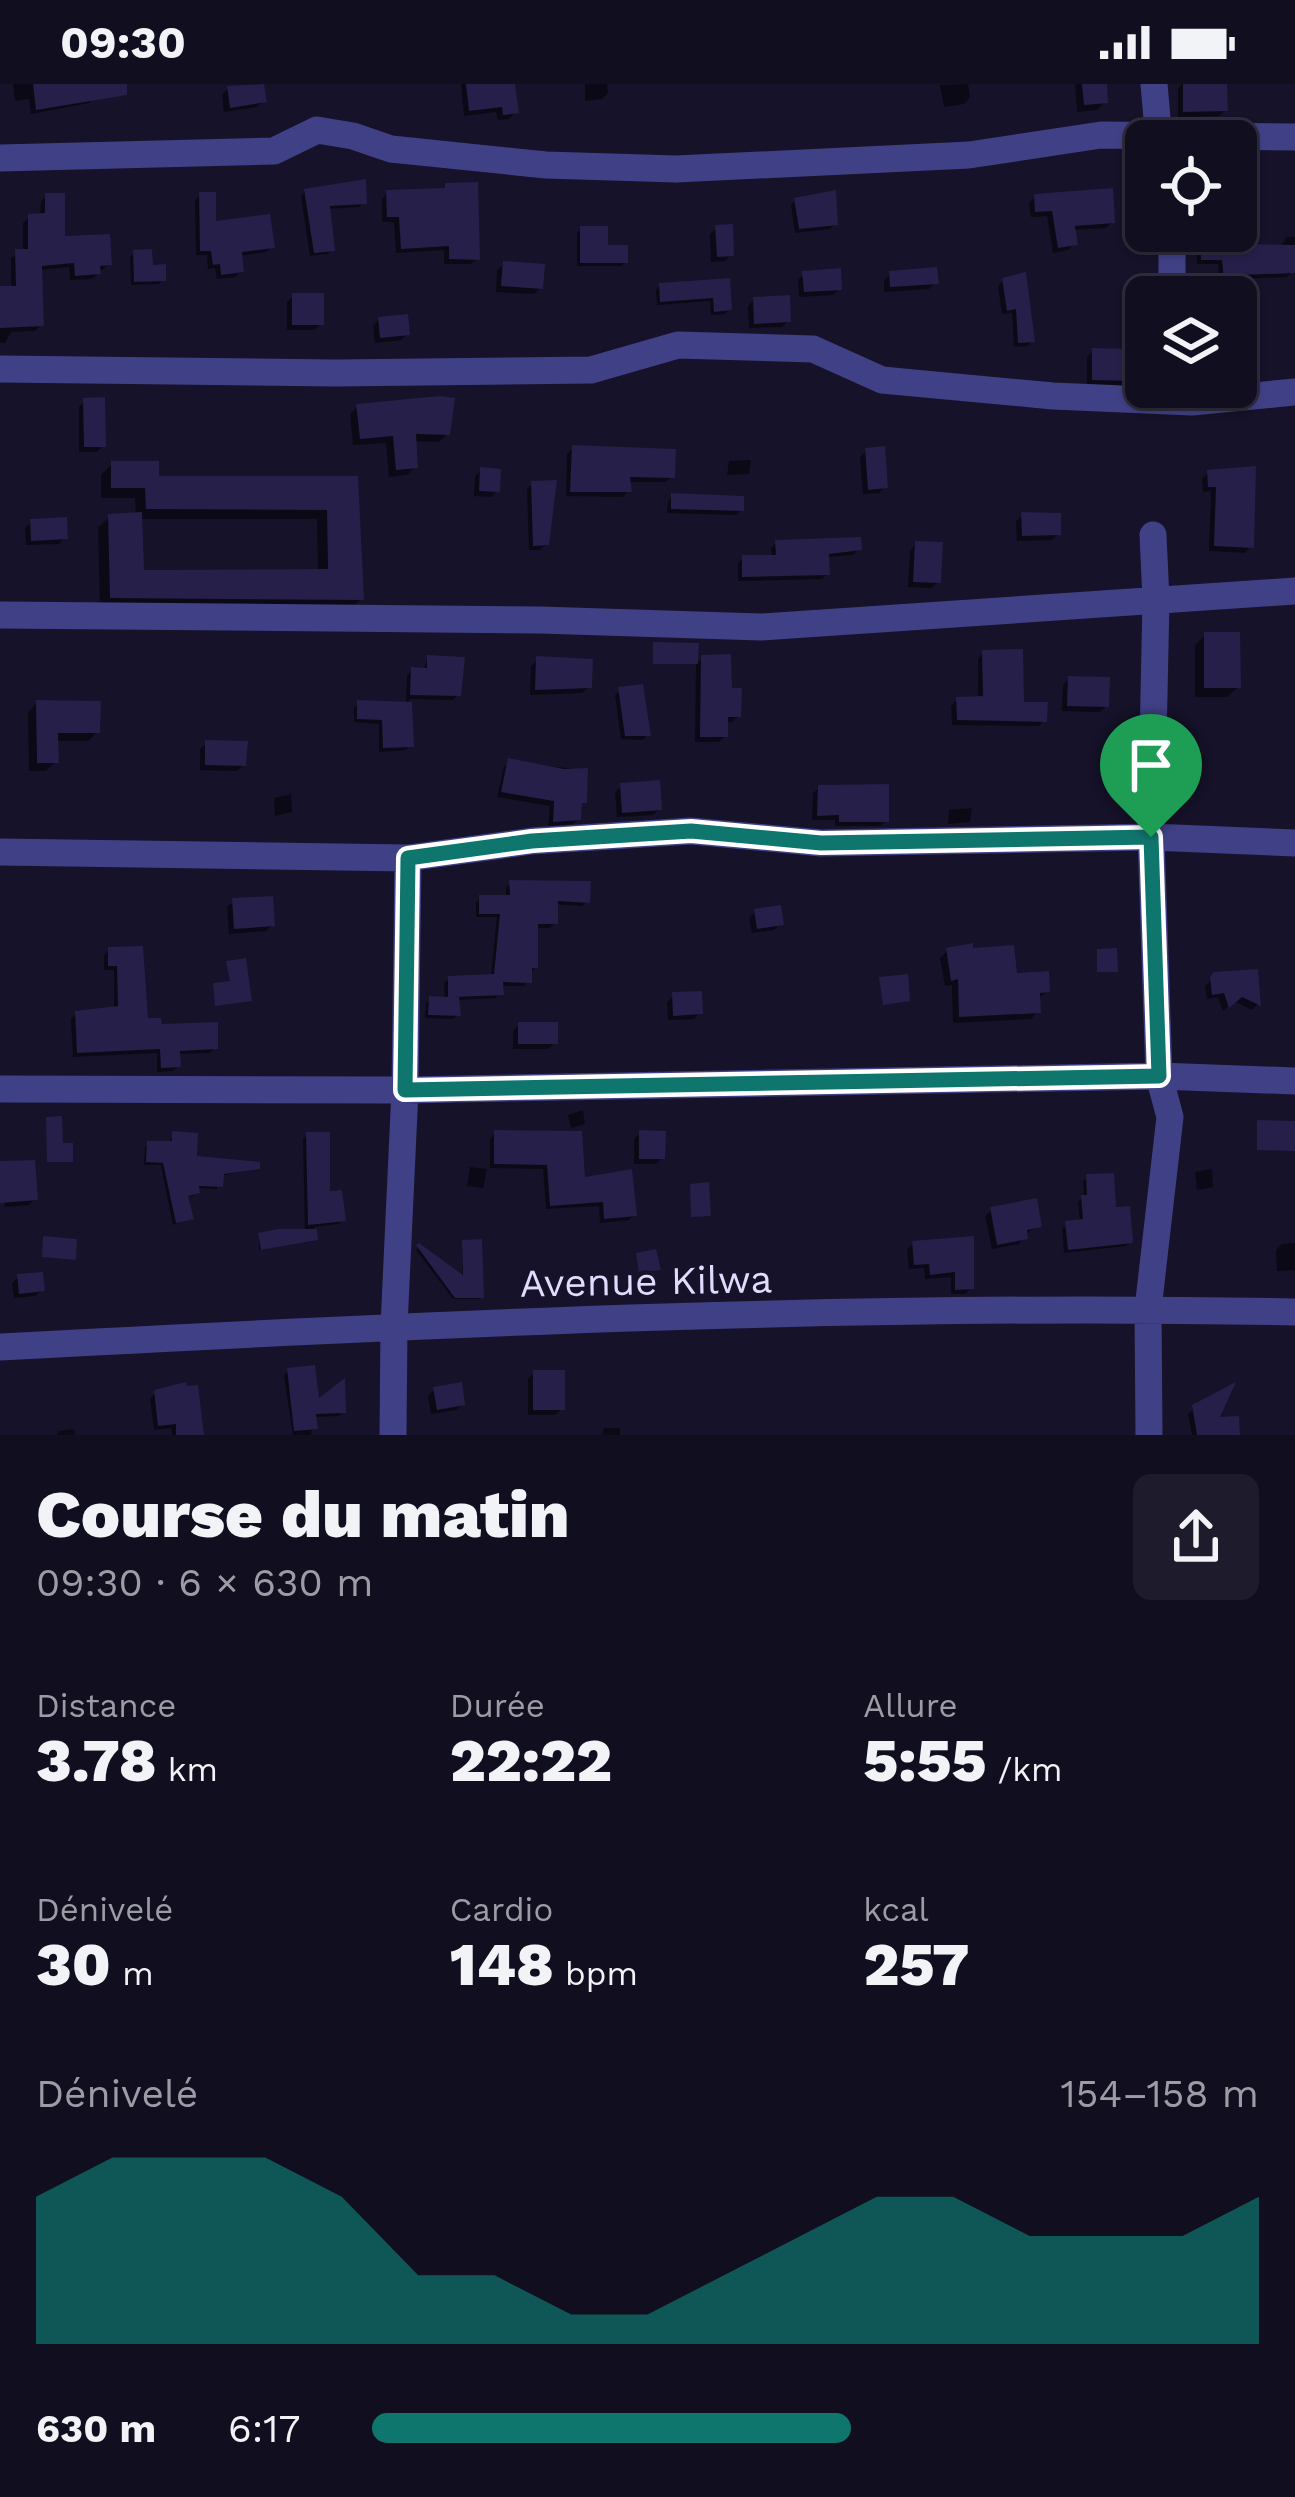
<!DOCTYPE html>
<html lang="fr">
<meta charset="utf-8">
<style>
:root{--surface:#100e1f;--page:#1e1c2c;--text:#f1f3f6;--muted:#9c9ca4;--line:#302e3d;--accent:#0f766e}
body{margin:0;font-family:"Work Sans",sans-serif;background:var(--page);color:var(--text);height:100vh;display:flex;flex-direction:column;font-size:45px;white-space:nowrap}
*{box-sizing:border-box;margin:0}
p{font-size:39px;color:var(--muted)}
.icon{flex:none;width:66px;height:66px;fill:none;stroke:currentColor;stroke-width:2;stroke-linecap:round;stroke-linejoin:round}
.map{position:relative;height:1351px;overflow:hidden}
.sheet{display:flex;flex-direction:column;background:var(--surface);flex:1}
.sheet>*{flex:none}
.buttons{position:absolute;left:1125px;top:36px;display:grid;gap:24px}
.buttons a{display:grid;place-items:center;width:132px;height:132px;border-radius:18px;background:var(--surface);box-shadow:0 3px 9px #0004,0 0 0 3px var(--line);font-size:60px}
.pin{position:absolute;display:grid;place-items:center;width:102px;height:102px;color:#fff;margin:-123px -51px;border-radius:50% 50% 50% 0;rotate:-45deg;box-shadow:0 0 12px #0007}
.pin .icon{rotate:45deg}
.round{display:grid;place-items:center;flex:none;width:126px;height:126px;border-radius:18px;background:var(--page)}
.headline{display:flex;align-items:center;justify-content:space-between;height:204px;padding:0 36px}
h1{font-size:66px;font-weight:800;line-height:90px}
.figures{display:grid;grid-template-columns:repeat(3,1fr);gap:18px;height:204px;padding:12px 36px}
.figures div{display:grid;align-content:center}
.figures b{font-size:60px;font-weight:800}
.figures small{font-size:33px;font-weight:400}
.figures p{font-size:33px}
.chart{height:336px;padding:24px 36px}
.chart p{display:flex;justify-content:space-between}
.chart svg{width:100%;height:216px;margin-top:12px;fill:var(--accent);opacity:.7}
ul{padding:0 36px;list-style:none;font-size:39px}
li{display:grid;grid-template-columns:192px 144px 1fr;align-items:center;height:90px}
li i{height:30px;border-radius:15px;background:var(--accent)}
.status{display:flex;justify-content:space-between;align-items:center;height:84px;padding:0 60px;background:var(--surface);direction:ltr}
.status svg{height:33px;fill:currentColor}
.map>svg:first-child{display:block}
</style>
<div class="status"><b>09:30</b><svg viewBox="0 0 49 12"><path d="M0 12V9h3v3zM5 12V6h3v6zM10 12V3h3v9zM15 12V0h3v12zM26 1h20v11H26zM47 4h2v5h-2z"/></svg></div>
<div class="map">
<svg width="1295" height="1351" viewBox="0 0 1295 1351">
<rect width="100%" height="100%" fill="#151229"/>
<path fill="#0007" fill-rule="evenodd" d="M 13,0 L 93,0 L 95,13 L 89,19 L 31,30 L 29,15 L 15,17 Z
M 261,0 L 263,17 L 257,23 L 224,28 L 222,11 L 228,4 Z
M 512,0 L 516,28 L 509,35 L 498,36 L 496,28 L 464,32 L 461,0 Z
M 607,0 L 608,9 L 602,15 L 585,17 L 585,0 Z
M 968,0 L 970,13 L 964,20 L 944,23 L 940,1 Z
M 1075,0 L 1104,0 L 1105,18 L 1097,26 L 1077,28 Z
M 1182,0 L 1224,0 L 1225,26 L 1219,32 L 1178,33 L 1178,5 Z
M 446,102 L 477,174 L 471,180 L 444,180 L 444,166 L 396,169 L 394,138 L 382,138 L 382,115 L 387,109 L 441,107 Z
M 305,108 L 364,118 L 359,123 L 328,125 L 332,166 L 328,170 L 310,172 L 301,112 Z
M 200,111 L 213,140 L 272,163 L 266,168 L 239,172 L 241,187 L 235,193 L 217,195 L 215,184 L 208,185 L 207,171 L 196,171 L 195,116 Z
M 46,112 L 62,156 L 109,180 L 92,195 L 70,196 L 69,183 L 39,186 L 41,241 L 35,247 L 11,248 L 5,259 L 0,259 L 0,205 L 11,205 L 11,174 L 23,168 L 23,139 L 29,133 L 40,132 L 41,118 Z
M 1035,113 L 1112,138 L 1106,144 L 1072,146 L 1074,160 L 1068,166 L 1053,169 L 1047,132 L 1031,133 L 1029,119 Z
M 796,116 L 835,140 L 830,145 L 795,149 L 791,121 Z
M 717,144 L 731,171 L 725,177 L 711,178 L 710,150 Z
M 581,145 L 605,164 L 625,178 L 621,182 L 577,182 L 577,149 Z
M 1201,150 L 1240,163 L 1280,164 L 1286,153 L 1295,153 L 1292,188 L 1287,193 L 1236,195 L 1220,201 L 1218,180 L 1197,180 L 1196,155 Z
M 134,169 L 163,195 L 159,200 L 131,201 L 130,173 Z
M 504,180 L 540,204 L 534,210 L 496,208 L 497,186 Z
M 804,190 L 839,205 L 833,211 L 799,213 L 798,196 Z
M 890,190 L 935,199 L 929,205 L 884,208 L 884,196 Z
M 1004,196 L 1032,257 L 1027,262 L 1014,263 L 1012,229 L 1002,230 L 998,202 Z
M 727,197 L 729,225 L 725,230 L 711,231 L 710,217 L 657,221 L 656,206 L 660,202 Z
M 293,212 L 321,240 L 314,246 L 287,246 L 287,218 Z
M 754,216 L 788,237 L 782,243 L 749,244 L 748,222 Z
M 379,235 L 407,250 L 401,256 L 375,259 L 373,242 Z
M 1094,267 L 1128,296 L 1122,302 L 1087,301 L 1087,273 Z
M 85,317 L 103,361 L 97,368 L 79,368 L 79,323 Z
M 358,322 L 447,350 L 439,358 L 413,357 L 415,383 L 407,391 L 389,393 L 386,359 L 353,361 L 350,330 Z
M 573,364 L 672,392 L 666,398 L 627,398 L 628,407 L 623,413 L 566,412 L 567,370 Z
M 866,367 L 885,403 L 879,409 L 863,410 L 860,373 Z
M 751,376 L 749,390 L 727,391 L 729,377 Z
M 112,380 L 156,395 L 355,395 L 361,515 L 350,526 L 100,524 L 98,444 L 109,433 L 136,432 L 135,414 L 101,414 L 101,391 ZM 139,435 L 317,435 L 318,488 L 141,489 Z
M 481,386 L 497,407 L 491,413 L 474,412 L 475,393 Z
M 1208,389 L 1251,462 L 1245,469 L 1209,467 L 1211,407 L 1203,408 L 1202,395 Z
M 532,400 L 546,460 L 540,466 L 529,466 L 527,405 Z
M 673,412 L 741,426 L 736,431 L 667,429 L 668,417 Z
M 1022,431 L 1058,450 L 1052,456 L 1017,457 L 1016,437 Z
M 31,438 L 65,453 L 59,460 L 26,461 L 25,444 Z
M 776,459 L 859,465 L 853,471 L 826,473 L 827,490 L 822,495 L 738,497 L 738,479 L 743,474 L 772,474 L 771,464 Z
M 916,460 L 938,497 L 932,504 L 908,503 L 910,467 Z
M 1205,551 L 1238,603 L 1227,613 L 1195,613 L 1195,561 Z
M 983,569 L 1021,621 L 1044,636 L 1039,642 L 952,641 L 951,622 L 957,616 L 978,615 L 978,575 Z
M 428,574 L 458,611 L 453,616 L 409,615 L 410,662 L 406,666 L 379,668 L 379,640 L 354,638 L 354,624 L 358,620 L 406,621 L 407,592 L 412,586 L 423,587 Z
M 702,574 L 729,607 L 738,632 L 732,638 L 725,638 L 725,652 L 719,658 L 695,658 L 696,581 Z
M 538,575 L 589,603 L 582,609 L 530,611 L 531,582 Z
M 1069,595 L 1106,622 L 1100,628 L 1062,627 L 1063,601 Z
M 620,606 L 647,651 L 643,656 L 621,655 L 615,611 Z
M 37,619 L 97,648 L 88,657 L 55,657 L 56,677 L 46,687 L 29,687 L 28,628 Z
M 207,659 L 244,681 L 237,687 L 200,686 L 200,665 Z
M 509,678 L 585,686 L 584,717 L 579,722 L 578,735 L 573,740 L 548,742 L 550,722 L 497,713 L 504,683 Z
M 622,702 L 659,725 L 653,731 L 617,733 L 615,708 Z
M 819,704 L 886,737 L 880,742 L 835,742 L 835,736 L 812,736 L 813,709 Z
M 291,710 L 292,728 L 275,732 L 274,714 Z
M 972,724 L 970,738 L 948,740 L 949,726 Z
M 511,799 L 587,817 L 582,822 L 555,820 L 555,839 L 550,844 L 535,844 L 535,883 L 524,902 L 500,902 L 496,914 L 457,916 L 458,931 L 453,935 L 425,934 L 426,920 L 430,915 L 445,916 L 444,899 L 449,895 L 491,893 L 497,833 L 476,833 L 476,818 L 481,814 L 506,814 L 506,804 Z
M 234,817 L 272,841 L 266,847 L 229,850 L 227,823 Z
M 755,828 L 781,839 L 774,846 L 752,849 L 749,834 Z
M 109,866 L 145,937 L 215,964 L 210,969 L 177,970 L 178,982 L 173,987 L 157,988 L 157,969 L 73,973 L 71,935 L 76,930 L 114,926 L 114,886 L 104,886 L 104,871 Z
M 947,867 L 1047,907 L 1040,914 L 1038,927 L 1031,935 L 953,939 L 952,901 L 945,902 L 940,874 Z
M 1212,895 L 1258,920 L 1252,926 L 1234,917 L 1223,927 L 1218,913 L 1207,915 L 1205,902 Z
M 674,911 L 700,929 L 694,935 L 668,936 L 667,918 Z
M 519,941 L 555,959 L 548,965 L 513,965 L 513,947 Z
M 583,1026 L 585,1040 L 571,1044 L 568,1031 Z
M 495,1049 L 582,1097 L 634,1131 L 629,1136 L 600,1139 L 599,1122 L 546,1125 L 543,1085 L 490,1084 L 490,1055 Z
M 641,1049 L 662,1074 L 656,1080 L 634,1080 L 634,1055 Z
M 173,1050 L 194,1075 L 257,1084 L 221,1092 L 217,1105 L 196,1104 L 193,1112 L 185,1113 L 190,1134 L 173,1141 L 161,1081 L 144,1081 L 145,1063 L 169,1060 Z
M 307,1051 L 327,1110 L 343,1136 L 338,1140 L 314,1143 L 313,1157 L 259,1166 L 259,1151 L 305,1149 L 303,1055 Z
M 470,1083 L 487,1085 L 483,1104 L 467,1102 Z
M 1212,1085 L 1213,1103 L 1197,1106 L 1195,1088 Z
M 4,1090 L 35,1115 L 29,1121 L 5,1123 Z
M 1088,1093 L 1113,1126 L 1130,1158 L 1126,1162 L 1064,1169 L 1062,1144 L 1080,1138 L 1078,1118 L 1084,1112 L 1083,1097 Z
M 992,1126 L 1039,1142 L 1025,1150 L 1019,1160 L 992,1165 L 985,1132 Z
M 971,1155 L 971,1204 L 965,1210 L 951,1210 L 951,1193 L 925,1195 L 924,1184 L 909,1185 L 907,1165 L 913,1160 Z
M 463,1159 L 481,1213 L 479,1215 L 453,1215 L 416,1166 L 419,1163 L 462,1193 Z
M 1295,1159 L 1295,1186 L 1277,1187 L 1276,1166 L 1282,1160 Z
M 19,1193 L 42,1206 L 35,1212 L 14,1214 L 12,1199 Z
M 288,1287 L 316,1320 L 343,1328 L 339,1332 L 314,1333 L 311,1351 L 293,1351 L 284,1292 Z
M 534,1289 L 562,1325 L 555,1331 L 528,1331 L 528,1295 Z
M 195,1304 L 201,1351 L 172,1351 L 171,1344 L 154,1346 L 150,1315 L 155,1309 Z
M 434,1306 L 462,1320 L 456,1326 L 431,1330 L 428,1312 Z
M 1194,1324 L 1215,1336 L 1237,1335 L 1239,1351 L 1192,1351 L 1188,1330 Z
M 604,1344 L 620,1344 L 620,1351 L 602,1351 Z
M 74,1345 L 75,1351 L 57,1351 L 59,1347 Z"/>
<path fill="#261f49" d="M 33,0 L 127,0 L 127,11 L 36,26 Z
M 264,0 L 267,18 L 230,24 L 227,2 Z
M 466,0 L 515,0 L 519,29 L 503,31 L 502,23 L 469,27 Z
M 1082,0 L 1107,0 L 1108,19 L 1084,21 Z
M 1183,0 L 1227,0 L 1228,27 L 1183,28 Z
M 366,95 L 367,120 L 330,122 L 335,167 L 314,169 L 304,105 Z
M 478,98 L 480,176 L 449,175 L 449,162 L 401,165 L 399,133 L 387,133 L 386,106 L 445,104 L 445,99 Z
M 1113,104 L 1115,139 L 1075,142 L 1078,161 L 1058,164 L 1052,127 L 1035,128 L 1034,110 Z
M 836,106 L 838,141 L 799,145 L 794,114 Z
M 199,108 L 216,108 L 216,137 L 270,130 L 275,164 L 242,168 L 244,188 L 221,191 L 220,180 L 213,181 L 211,167 L 200,167 Z
M 45,109 L 65,109 L 65,152 L 110,150 L 112,181 L 100,182 L 101,190 L 75,192 L 74,179 L 42,182 L 44,242 L 0,244 L 0,202 L 16,202 L 15,165 L 28,165 L 28,130 L 45,129 Z
M 733,140 L 734,172 L 717,173 L 715,141 Z
M 580,142 L 608,142 L 608,161 L 628,161 L 628,179 L 580,179 Z
M 1200,147 L 1243,147 L 1243,160 L 1295,161 L 1295,189 L 1239,191 L 1240,196 L 1224,197 L 1222,176 L 1201,176 Z
M 152,165 L 153,181 L 166,180 L 166,197 L 134,198 L 133,166 Z
M 503,177 L 545,180 L 543,205 L 501,202 Z
M 937,183 L 939,200 L 890,203 L 889,187 Z
M 841,184 L 842,206 L 804,208 L 802,187 Z
M 1026,188 L 1035,258 L 1018,259 L 1016,225 L 1007,227 L 1002,194 Z
M 730,194 L 732,226 L 714,228 L 713,214 L 660,218 L 659,199 Z
M 292,209 L 324,209 L 324,241 L 292,241 Z
M 790,211 L 791,238 L 754,240 L 753,213 Z
M 408,230 L 410,251 L 380,254 L 378,233 Z
M 1092,264 L 1132,265 L 1131,297 L 1092,296 Z
M 440,312 L 455,314 L 450,351 L 416,350 L 418,384 L 396,386 L 393,352 L 360,355 L 356,320 Z
M 105,313 L 106,363 L 84,363 L 83,314 Z
M 572,361 L 676,365 L 675,394 L 630,393 L 632,408 L 570,408 Z
M 885,362 L 888,404 L 868,406 L 865,364 Z
M 111,377 L 159,377 L 159,392 L 358,392 L 364,516 L 110,514 L 108,430 L 142,428 L 144,486 L 328,485 L 327,426 L 146,425 L 145,404 L 111,404 Z
M 1256,382 L 1254,464 L 1214,462 L 1216,403 L 1208,403 L 1207,386 Z
M 480,383 L 501,385 L 500,408 L 479,407 Z
M 557,396 L 549,461 L 533,462 L 531,397 Z
M 671,409 L 744,412 L 744,427 L 671,425 Z
M 1021,428 L 1061,429 L 1061,451 L 1022,452 Z
M 67,433 L 68,455 L 31,457 L 30,435 Z
M 861,453 L 862,466 L 829,470 L 830,491 L 742,493 L 742,471 L 776,471 L 775,456 Z
M 915,457 L 943,458 L 941,499 L 913,498 Z
M 1204,548 L 1240,548 L 1241,604 L 1204,604 Z
M 653,558 L 699,559 L 698,580 L 653,580 Z
M 1023,565 L 1024,618 L 1048,618 L 1047,638 L 957,636 L 956,613 L 983,612 L 982,566 Z
M 731,570 L 732,604 L 742,604 L 741,633 L 728,633 L 728,653 L 700,653 L 701,571 Z
M 427,571 L 465,573 L 461,612 L 410,611 L 411,583 L 427,584 Z
M 536,572 L 593,575 L 592,604 L 535,606 Z
M 1068,592 L 1110,593 L 1109,623 L 1067,622 Z
M 643,600 L 651,652 L 625,652 L 618,603 Z
M 36,616 L 101,617 L 100,649 L 58,649 L 59,679 L 37,679 Z
M 357,616 L 412,618 L 414,663 L 383,664 L 382,636 L 357,635 Z
M 205,656 L 248,657 L 246,682 L 205,681 Z
M 508,674 L 564,685 L 588,684 L 587,719 L 582,719 L 581,736 L 553,738 L 554,717 L 501,708 Z
M 660,696 L 662,726 L 622,729 L 620,699 Z
M 889,700 L 889,738 L 839,738 L 839,731 L 817,732 L 818,701 Z
M 509,796 L 591,797 L 590,819 L 558,817 L 558,840 L 538,840 L 538,884 L 532,884 L 532,899 L 503,898 L 504,911 L 454,913 L 459,913 L 461,932 L 428,931 L 429,912 L 448,913 L 448,892 L 494,890 L 500,830 L 479,830 L 479,811 L 510,811 Z
M 273,812 L 275,842 L 234,845 L 232,814 Z
M 781,821 L 784,841 L 757,845 L 754,825 Z
M 973,859 L 973,864 L 1014,861 L 1017,889 L 1049,887 L 1050,908 L 1040,909 L 1041,929 L 959,933 L 958,895 L 951,897 L 946,864 Z
M 143,862 L 148,934 L 161,934 L 162,940 L 218,938 L 218,965 L 180,967 L 181,983 L 161,984 L 160,965 L 77,969 L 75,927 L 118,922 L 117,882 L 108,882 L 108,863 Z
M 1117,864 L 1118,888 L 1097,888 L 1097,865 Z
M 246,874 L 252,917 L 215,922 L 213,899 L 230,897 L 226,877 Z
M 1258,885 L 1261,922 L 1242,913 L 1229,924 L 1224,909 L 1212,911 L 1210,893 L 1214,888 Z
M 908,890 L 910,917 L 883,921 L 879,893 Z
M 702,907 L 703,930 L 673,932 L 672,908 Z
M 518,938 L 558,938 L 558,960 L 518,960 Z
M 62,1032 L 63,1059 L 73,1059 L 73,1078 L 47,1078 L 46,1033 Z
M 1257,1036 L 1295,1037 L 1295,1067 L 1257,1066 Z
M 494,1046 L 582,1047 L 585,1093 L 632,1085 L 637,1132 L 604,1135 L 603,1118 L 550,1122 L 547,1081 L 494,1080 Z
M 639,1046 L 666,1047 L 665,1075 L 639,1075 Z
M 172,1047 L 198,1049 L 197,1072 L 260,1078 L 260,1085 L 224,1090 L 223,1103 L 199,1102 L 200,1109 L 188,1112 L 194,1135 L 176,1139 L 163,1079 L 146,1078 L 147,1057 L 172,1057 Z
M 306,1048 L 330,1048 L 330,1107 L 342,1106 L 346,1137 L 308,1141 Z
M 35,1076 L 38,1116 L 0,1119 L 0,1077 Z
M 1114,1089 L 1116,1123 L 1130,1122 L 1133,1159 L 1068,1166 L 1065,1137 L 1083,1135 L 1081,1111 L 1087,1111 L 1086,1090 Z
M 709,1098 L 711,1132 L 691,1133 L 690,1100 Z
M 1037,1114 L 1042,1143 L 1027,1146 L 1028,1155 L 997,1161 L 990,1123 Z
M 278,1145 L 317,1145 L 318,1156 L 261,1166 L 258,1149 Z
M 43,1152 L 77,1155 L 76,1176 L 42,1173 Z
M 974,1152 L 974,1205 L 955,1206 L 955,1188 L 930,1191 L 929,1180 L 914,1181 L 912,1157 Z
M 482,1155 L 484,1214 L 455,1214 L 416,1161 L 419,1159 L 463,1191 L 462,1156 Z
M 656,1165 L 661,1186 L 639,1189 L 636,1169 Z
M 43,1188 L 45,1207 L 19,1210 L 17,1190 Z
M 315,1281 L 319,1314 L 345,1294 L 346,1329 L 316,1330 L 318,1345 L 294,1347 L 287,1284 Z
M 533,1286 L 565,1286 L 565,1326 L 533,1326 Z
M 186,1298 L 187,1302 L 198,1301 L 204,1351 L 176,1351 L 176,1340 L 158,1342 L 154,1306 Z
M 462,1298 L 465,1321 L 437,1326 L 433,1303 Z
M 1236,1298 L 1220,1333 L 1239,1332 L 1240,1351 L 1197,1351 L 1192,1321 Z"/>
<g fill="none" stroke-linecap="round" stroke-linejoin="round">
<path stroke="#404086" stroke-width="27" d="M 1154,0 L 1159,57
M 0,74 L 274,67 L 317,46 L 353,52 L 391,65 L 546,81 L 676,85 L 969,71 L 1101,51 L 1295,53
M 1172,147 L 1172,213
M 0,285 L 336,289 L 591,286 L 678,261 L 813,265 L 882,296 L 1053,312 L 1192,318 L 1295,308
M 0,531 L 540,536 L 761,543 L 1295,507
M 0,768 L 408,774 L 532,757 L 691,747 L 821,759 L 1151,753 L 1295,759
M 0,1005 L 405,1006 L 1159,992 L 1295,997
M 0,1263 C 431,1240 863,1219 1295,1228
M 393,1351 L 394,1242 L 405,1006 L 408,774
M 1149,1351 L 1148,1225 L 1170,1033 L 1159,992 L 1151,753 L 1156,516 L 1153,451"/>
</g>
<g fill="none" stroke-linecap="round" stroke-linejoin="round">
<defs>
<path id="route" d="M 691,747 L 821,759 L 1151,753 L 1159,992 L 405,1006 L 408,774 L 532,757 Z"/>
</defs>
<use href="#route" stroke="#fff" stroke-width="24"/>
<use href="#route" stroke="#0f766e" stroke-width="15"/>
</g>
<g text-anchor="middle" dominant-baseline="central" stroke-width="9" stroke-linejoin="round" paint-order="stroke">
<g font-size="39" fill="#dfdcfd" stroke="#151229">
<text transform="translate(646 1197) rotate(-1)">Avenue Kilwa</text>
</g>
</g>
</svg>
<div class="buttons">
<a><svg class="icon" aria-label="locate" viewBox="0 0 24 24"><circle cx="12" cy="12" r="6"/><path d="M12 2v4M12 18v4M2 12h4M18 12h4"/></svg></a>
<a><svg class="icon" aria-label="layers" viewBox="0 0 24 24"><path d="M12 4l9 5-9 5-9-5zM3 14l9 5 9-5"/></svg></a>
</div>
<div class="pin" style="left:1151px;top:753px;background:#1e9e55"><svg class="icon" aria-label="arrive" viewBox="0 0 24 24"><path d="M6 21V4h12l-3 4 3 4H6"/></svg></div>
</div>
<section class="sheet">
<div class="headline"><div><h1>Course du matin</h1><p>09:30 · 6 × 630 m</p></div><a class="round"><svg class="icon" aria-label="share" viewBox="0 0 24 24"><path d="M12 15V3M7 8l5-5 5 5M5 13v7h14v-7"/></svg></a></div>
<div class="figures">
<div><p>Distance</p><b>3.78<small> km</small></b></div>
<div><p>Durée</p><b>22:22</b></div>
<div><p>Allure</p><b>5:55<small> /km</small></b></div>
</div>
<div class="figures">
<div><p>Dénivelé</p><b>30<small> m</small></b></div>
<div><p>Cardio</p><b>148<small> bpm</small></b></div>
<div><p>kcal</p><b>257</b></div>
</div>
<div class="chart"><p><span>Dénivelé</span>154–158 m</p>
<svg viewBox="0 0 160 44" preserveAspectRatio="none"><path d="M0 44V14L10 6L20 6L30 6L40 14L50 30L60 30L70 38L80 38L90 30L100 22L110 14L120 14L130 22L140 22L150 22L160 14V44z"/></svg>
</div>
<ul>
<li><b>630 m</b>6:17<i style="width:54%"></i></li>
</ul>
</section>
